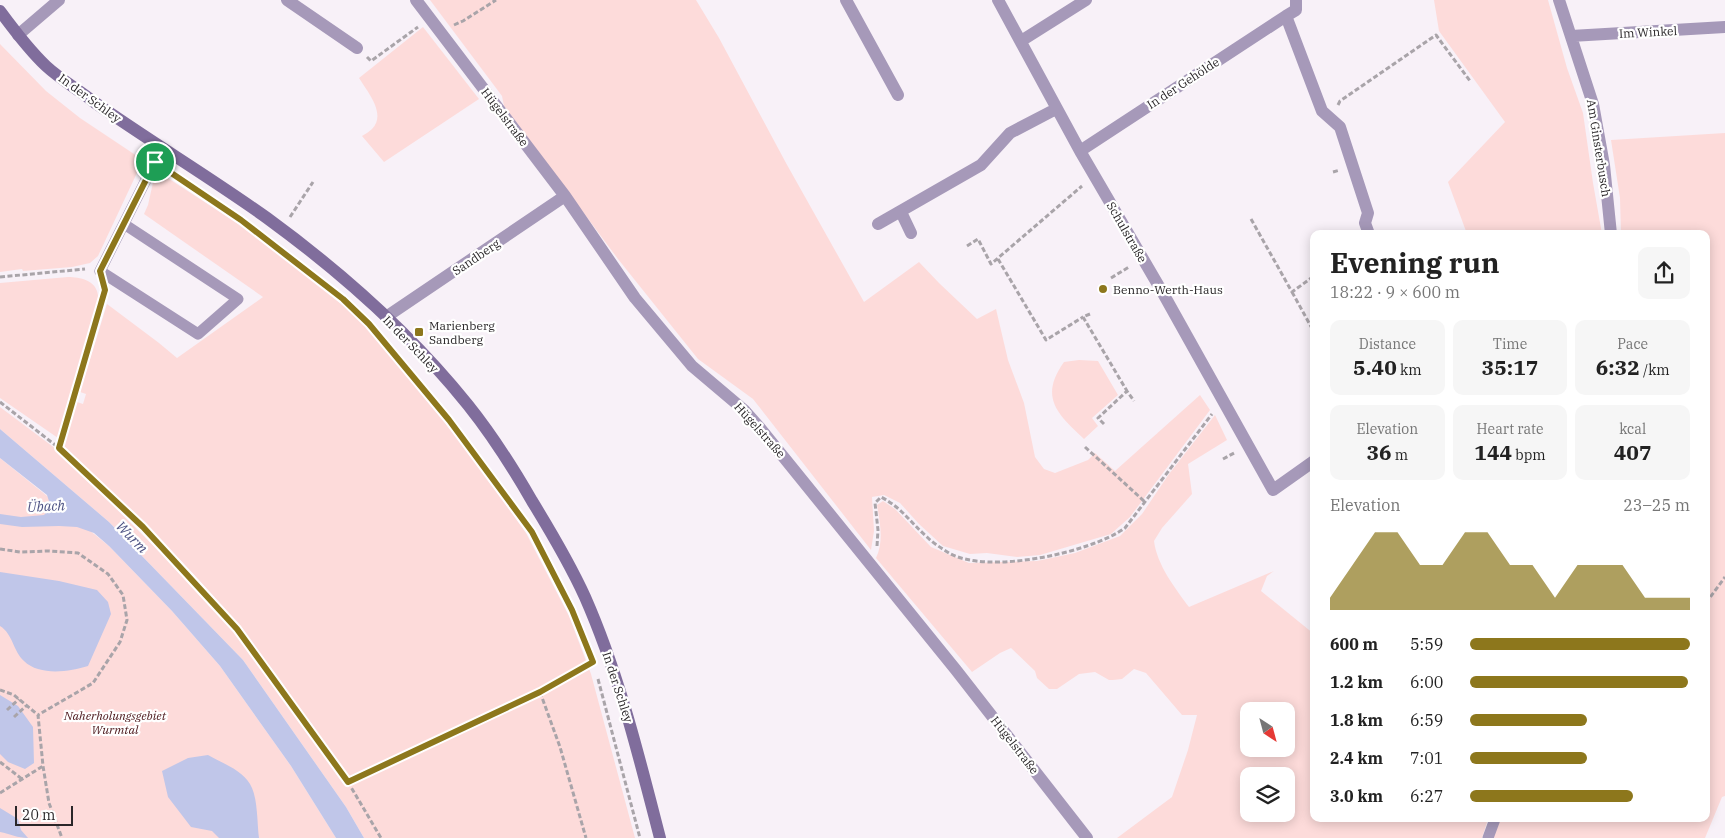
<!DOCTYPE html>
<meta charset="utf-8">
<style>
:root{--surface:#fff;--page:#f6f6f6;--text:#222;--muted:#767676;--accent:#8d771c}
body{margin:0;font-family:"IBM Plex Serif",serif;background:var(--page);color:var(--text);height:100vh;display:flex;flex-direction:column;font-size:19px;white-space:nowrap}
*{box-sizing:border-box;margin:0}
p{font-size:16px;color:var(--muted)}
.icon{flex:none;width:28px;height:28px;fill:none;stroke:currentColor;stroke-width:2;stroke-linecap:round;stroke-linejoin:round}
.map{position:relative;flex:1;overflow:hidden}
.panel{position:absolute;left:1310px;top:230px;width:400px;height:592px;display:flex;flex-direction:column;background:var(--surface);border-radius:10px;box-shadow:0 2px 12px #0003}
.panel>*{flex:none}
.needle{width:32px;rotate:144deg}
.buttons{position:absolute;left:1240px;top:702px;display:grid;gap:10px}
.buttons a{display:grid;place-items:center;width:55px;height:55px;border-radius:10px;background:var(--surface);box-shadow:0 2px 12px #0003;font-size:25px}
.scale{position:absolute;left:15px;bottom:12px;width:58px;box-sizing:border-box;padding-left:5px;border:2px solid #2a2729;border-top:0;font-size:14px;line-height:18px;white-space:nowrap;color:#2a2729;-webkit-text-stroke:4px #fff;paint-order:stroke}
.pin{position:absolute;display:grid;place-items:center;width:42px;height:42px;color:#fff;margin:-21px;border:2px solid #fff;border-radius:50%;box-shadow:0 1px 5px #0007}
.round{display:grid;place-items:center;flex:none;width:52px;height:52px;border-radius:10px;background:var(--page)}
.headline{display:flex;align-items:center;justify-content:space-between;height:85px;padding:0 20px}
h1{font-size:28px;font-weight:800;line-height:38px}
.figures{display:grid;grid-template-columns:repeat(3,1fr);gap:8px;height:85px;padding:5px 20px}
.figures div{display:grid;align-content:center;border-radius:10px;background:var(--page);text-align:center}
.figures b{font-size:21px;font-weight:800}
.figures small{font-size:14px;font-weight:400}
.figures p{font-size:14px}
.chart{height:140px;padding:10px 20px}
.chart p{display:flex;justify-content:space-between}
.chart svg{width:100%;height:90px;margin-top:5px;fill:var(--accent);opacity:.7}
ul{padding:0 20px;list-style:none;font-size:16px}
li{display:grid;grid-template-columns:80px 60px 1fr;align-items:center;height:38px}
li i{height:12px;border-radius:6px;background:var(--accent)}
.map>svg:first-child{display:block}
</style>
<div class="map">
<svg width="1725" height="838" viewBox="0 0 1725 838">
<rect width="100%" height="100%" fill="#f8f1f8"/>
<path fill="#fddbda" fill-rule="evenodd" d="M 430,0 L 696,0 L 719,38 L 786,163 L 864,302 L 919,262 L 939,283 L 977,319 L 996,309 L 1008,360 L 1024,403 L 1035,457 L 1044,469 L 1055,473 L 1088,460 L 1095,453 L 1115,471 L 1200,395 L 1210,410 L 1130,517 L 1111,534 L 1040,555 L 1017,557 L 987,553 L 970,554 L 943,546 L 919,524 L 900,503 L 884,495 L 872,497 L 874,531 L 871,550 L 753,399 L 698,359 L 618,259 L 504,106 L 502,96 Z
M 1434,0 L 1548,0 L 1567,68 L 1583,113 L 1593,183 L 1602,234 L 1467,234 L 1448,182 L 1505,122 L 1439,31 Z
M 423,27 L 479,99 L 384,162 L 362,136 C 365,134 369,132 372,129 C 387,114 367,91 359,78 Z
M 0,44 L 46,91 L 80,118 L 143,160 L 98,256 L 90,263 L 72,267 L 23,271 L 22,269 L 0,272 Z
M 1725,133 L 1725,796 L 1722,797 L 1705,838 L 1491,838 L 1499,819 L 1706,819 L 1706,234 L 1621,234 L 1620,198 L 1611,140 Z
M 160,173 L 240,225 L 295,265 L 360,320 L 464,446 L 526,533 L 569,616 L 591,674 L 635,838 L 364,838 L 346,807 L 243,660 L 109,522 L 0,429 L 0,407 L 56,449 L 170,562 L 232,629 L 282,696 L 289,693 C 280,678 268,664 257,650 C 201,574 131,511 62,447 L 77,402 L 83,404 L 86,394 L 80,392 L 107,304 L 159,343 L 177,358 L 263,297 L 144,214 L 148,205 L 154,178 Z
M 68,277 C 80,277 96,280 98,295 C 99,311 91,330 87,345 C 78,376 68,407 58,438 L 0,398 L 0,283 Z
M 1079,360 L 1098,361 L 1118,395 L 1092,418 L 1098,426 L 1084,439 C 1057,414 1039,397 1064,362 Z
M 1215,415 L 1227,440 L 1188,464 L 1192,494 L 1162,528 L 1154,541 C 1157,565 1175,588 1189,607 L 1274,571 L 1267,576 L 1261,591 L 1314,634 L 1314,819 L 1488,819 L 1482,838 L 1117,838 L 1172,797 L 1188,750 L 1197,715 L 1182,715 L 1146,673 L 1134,669 L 1122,679 L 1113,680 L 1109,680 L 1095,672 L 1079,674 L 1057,689 L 1049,689 L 1037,678 L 1035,671 L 1011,648 L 1000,653 L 972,672 L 876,558 C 884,541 880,523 877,505 L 883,501 L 895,509 L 931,547 L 969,563 L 1037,561 L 1075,553 L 1120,536 L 1142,514 L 1169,474 ZM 1249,711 L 1286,711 L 1286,749 L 1249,749 ZM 1249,776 L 1286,776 L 1286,814 L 1249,814 Z
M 0,458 L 109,546 L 172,611 L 220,666 L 291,766 L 336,838 L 0,838 Z"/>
<path fill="#c0c6e9" d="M 0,429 L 109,522 L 243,660 L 346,807 L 364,838 L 336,838 L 291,766 L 220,666 L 172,611 L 109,546 L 94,533 L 77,527 L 59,526 L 22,527 L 0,524 L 0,514 L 21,517 L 44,515 L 51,507 L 47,495 L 0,458 Z
M 0,572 L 59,581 L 97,590 L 108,602 L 111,614 L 88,666 C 69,672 39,676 24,661 C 13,651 13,634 0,626 Z
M 0,695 L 18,706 L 33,727 L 34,763 L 25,769 L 8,762 L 0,754 Z
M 208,755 C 222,763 242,770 250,784 C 258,797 257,823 259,838 L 219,838 L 212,831 L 191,827 L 168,797 L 162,771 L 188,758 Z
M 0,808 L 18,819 L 21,830 L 28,838 C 18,838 10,834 0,832 Z"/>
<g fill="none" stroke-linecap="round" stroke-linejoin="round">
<path stroke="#a9a4a9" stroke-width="3" stroke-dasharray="5 2.5" stroke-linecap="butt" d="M 454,25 L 463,21 L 496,0
M 367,57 L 371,61 L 418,27
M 1338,105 L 1340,101 L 1436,35 L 1470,81
M 1333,172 L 1340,170
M 290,217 L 313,182
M 1251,219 L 1292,292 L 1314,276
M 251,229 L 318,280
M 967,246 L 978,239 L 991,264 L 1082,186
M 998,259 L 1046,340 L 1083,317
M 0,277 L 85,269
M 1111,278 L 1129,267
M 1292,292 L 1314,332
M 1090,314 L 1083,317 L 1127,391
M 371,327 L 449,420 L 523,520
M 0,402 L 59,448 L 143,527 L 237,629 L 348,782 L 381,838
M 1104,424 L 1098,418 L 1127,391 L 1134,401
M 1085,447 L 1145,502
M 59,448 L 98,316 L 104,290
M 1223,459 L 1236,452
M 877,546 L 878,530 L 875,503 L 881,497 C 902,508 910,522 927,537 C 933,543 941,548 949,553 C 987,575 1090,553 1125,528 L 1212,414
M 0,549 L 20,552 L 48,551 L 78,553 L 108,574 L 123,595 L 127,620 L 120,642 L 93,683 L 38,715
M 549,564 L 565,597
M 1706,603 L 1725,577
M 598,679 L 640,838
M 0,690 L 14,695 L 38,715 L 43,766 L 49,803 L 62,838
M 540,692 L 560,747 L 586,838
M 7,710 L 19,699
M 14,717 L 26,706
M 0,762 L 22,779
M 348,782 L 540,692 L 593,662
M 0,793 L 43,766"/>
<path stroke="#a699b9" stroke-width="11" d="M 124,224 L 238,299 L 198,334 L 100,271 L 155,162 L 162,149
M 1488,838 L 1495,819"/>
<path stroke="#a699b9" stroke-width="12" d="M 287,0 L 357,48
M 416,0 L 565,196 L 635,298 L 692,366 L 744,410 L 760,428 L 956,670 L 1087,838
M 846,0 L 898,95
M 998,0 L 1080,151 L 1164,295 L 1273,490 L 1314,461
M 1296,0 L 1296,10 L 1286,16 L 1322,111 L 1340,127 L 1368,213 L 1365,223 L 1369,234
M 1559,0 L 1593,104 L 1604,165 L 1611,234
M 18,35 L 59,0
M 1571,36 L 1725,27
M 1021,41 L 1086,0
M 1080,151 L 1286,16
M 901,212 L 911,233
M 878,224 L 981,165 L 1010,133 L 1056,109
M 386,317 L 565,196"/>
<path stroke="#806d9c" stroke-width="12" d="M 0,11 C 14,30 29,50 46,66 C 60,79 79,90 94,102 C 151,142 211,178 267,218 C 341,272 411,334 468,405 C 492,435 513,468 532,501 C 551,532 570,564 585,597 C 619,674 639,757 660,838"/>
</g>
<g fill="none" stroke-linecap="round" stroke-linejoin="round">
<defs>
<path id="route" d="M 155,162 L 241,220 L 343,299 L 369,324 L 449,420 L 532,532 L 572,610 L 593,662 L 540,692 L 348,782 L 237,629 L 143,527 L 59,448 L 105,290 L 100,271 Z"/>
</defs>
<use href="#route" stroke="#fff" stroke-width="10"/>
<use href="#route" stroke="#8d771c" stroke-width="6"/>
</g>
<g fill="#8d771c" stroke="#fff" stroke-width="2">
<circle cx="1103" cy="289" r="5"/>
<rect x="414" y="327" width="10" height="10" rx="2.5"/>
</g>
<g text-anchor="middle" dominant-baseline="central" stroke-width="4.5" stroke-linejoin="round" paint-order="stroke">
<g font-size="12" fill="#2a2729" stroke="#fff">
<text transform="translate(1648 32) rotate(-3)">Im Winkel</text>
<text transform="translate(1183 83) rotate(-33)">In der Gehölde</text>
<text transform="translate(90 98) rotate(36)">In der Schley</text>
<text transform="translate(505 117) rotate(53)">Hügelstraße</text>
<text transform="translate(1599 148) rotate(81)">Am Ginsterbusch</text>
<text transform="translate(1127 232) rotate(60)">Schulstraße</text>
<text transform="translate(476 257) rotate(-34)">Sandberg</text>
<text transform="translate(411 344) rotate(46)">In der Schley</text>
<text transform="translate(760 430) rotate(48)">Hügelstraße</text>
<text transform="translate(618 687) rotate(72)">In der Schley</text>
<text transform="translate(1015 745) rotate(52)">Hügelstraße</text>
</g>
<g font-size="12" fill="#2a2729" stroke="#fff" text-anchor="start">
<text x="1113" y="289">Benno-Werth-Haus</text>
<text x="429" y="325">Marienberg<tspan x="429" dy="14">Sandberg</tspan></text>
</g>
<g font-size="12" font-style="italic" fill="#4b171b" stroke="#fff">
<text x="115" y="715">Naherholungsgebiet<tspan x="115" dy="14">Wurmtal</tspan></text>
</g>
<g font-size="14" font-style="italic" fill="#4d5283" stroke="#fff">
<text transform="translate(46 506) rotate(-3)">Übach</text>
<text transform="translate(132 537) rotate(45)">Wurm</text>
</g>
</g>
</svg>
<div class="buttons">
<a><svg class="needle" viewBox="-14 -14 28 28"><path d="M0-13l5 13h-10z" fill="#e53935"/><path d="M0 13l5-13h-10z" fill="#767676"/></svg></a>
<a><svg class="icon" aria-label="layers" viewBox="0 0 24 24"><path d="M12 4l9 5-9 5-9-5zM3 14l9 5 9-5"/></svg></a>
</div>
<div class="scale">20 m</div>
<div class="pin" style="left:155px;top:162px;background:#1e9e55"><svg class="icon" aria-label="arrive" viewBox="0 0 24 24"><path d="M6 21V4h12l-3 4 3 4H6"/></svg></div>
<section class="panel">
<div class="headline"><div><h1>Evening run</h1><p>18:22 · 9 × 600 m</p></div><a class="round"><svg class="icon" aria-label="share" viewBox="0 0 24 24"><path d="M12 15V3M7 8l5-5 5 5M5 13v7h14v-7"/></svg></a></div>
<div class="figures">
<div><p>Distance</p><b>5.40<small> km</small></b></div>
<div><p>Time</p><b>35:17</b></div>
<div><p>Pace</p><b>6:32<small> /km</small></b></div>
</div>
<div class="figures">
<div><p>Elevation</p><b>36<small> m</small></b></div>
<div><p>Heart rate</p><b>144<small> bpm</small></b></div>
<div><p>kcal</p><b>407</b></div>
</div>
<div class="chart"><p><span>Elevation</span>23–25 m</p>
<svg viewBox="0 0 160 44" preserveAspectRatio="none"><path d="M0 44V38L10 22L20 6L30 6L40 22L50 22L60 6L70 6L80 22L90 22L100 38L110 22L120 22L130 22L140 38L150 38L160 38V44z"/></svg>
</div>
<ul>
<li><b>600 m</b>5:59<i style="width:100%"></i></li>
<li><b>1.2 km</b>6:00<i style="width:99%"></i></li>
<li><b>1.8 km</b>6:59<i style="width:53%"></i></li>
<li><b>2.4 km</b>7:01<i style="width:53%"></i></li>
<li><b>3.0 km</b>6:27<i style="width:74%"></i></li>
</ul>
</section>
</div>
